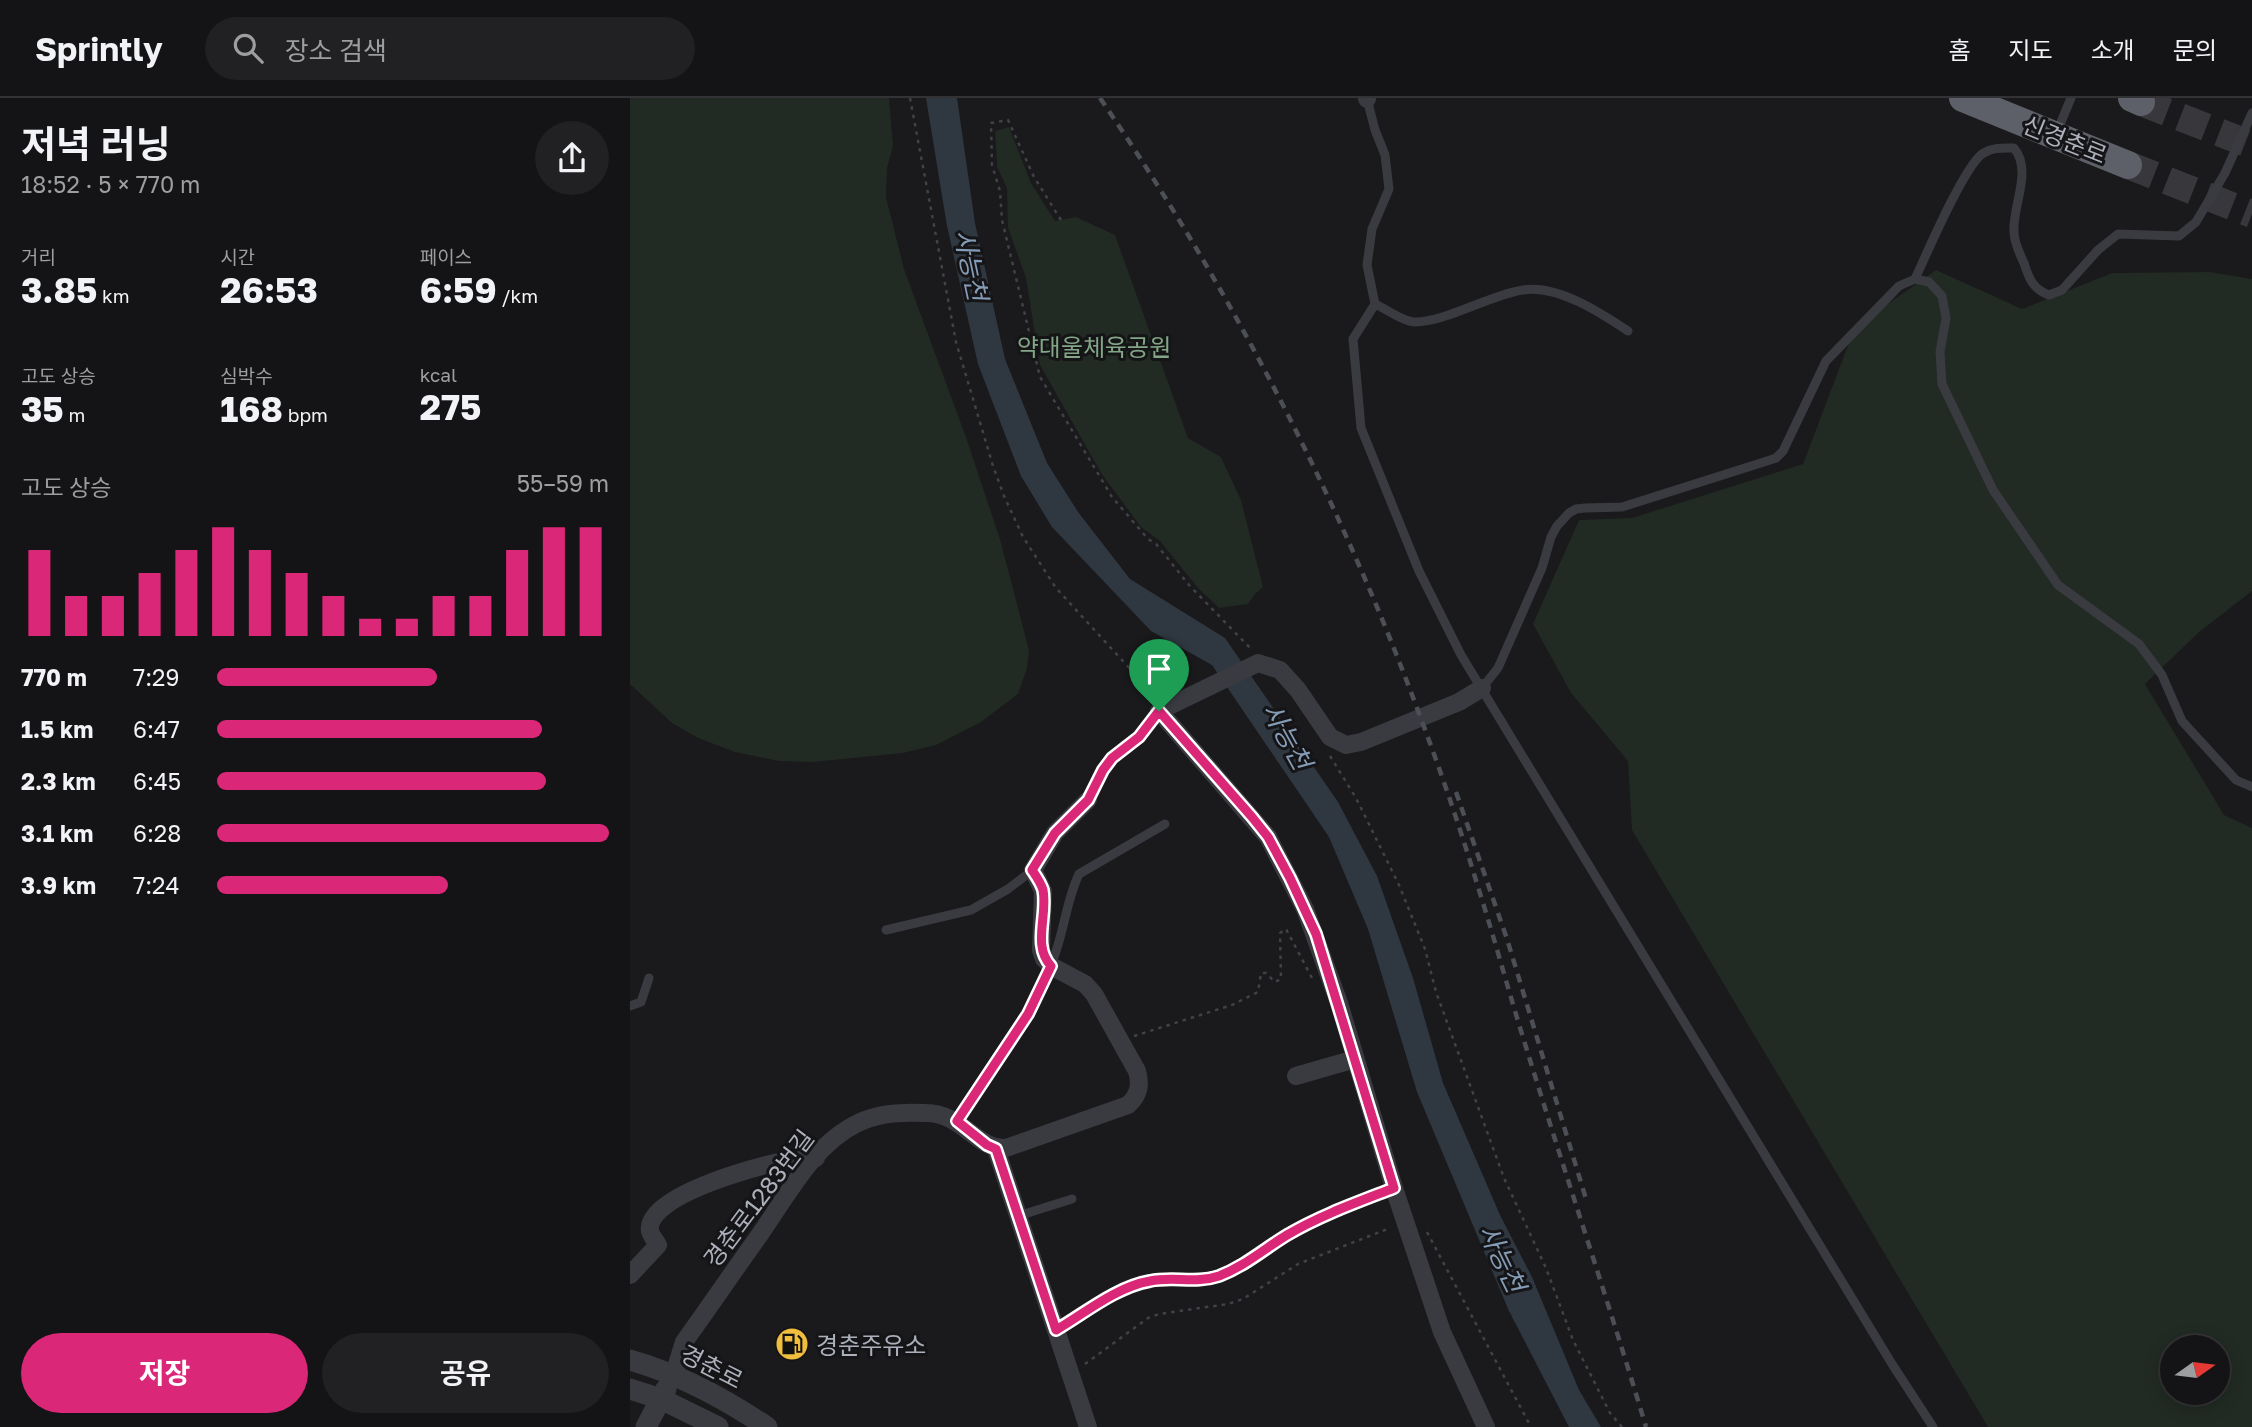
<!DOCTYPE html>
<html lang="ko">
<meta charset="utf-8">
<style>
:root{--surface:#141315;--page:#212022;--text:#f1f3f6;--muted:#9d9ea0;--line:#333234;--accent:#db2777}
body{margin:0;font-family:"Golos Text","Noto Sans KR",sans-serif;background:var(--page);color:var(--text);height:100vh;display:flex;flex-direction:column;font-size:26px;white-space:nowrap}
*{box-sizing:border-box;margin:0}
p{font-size:23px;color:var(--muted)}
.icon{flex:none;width:38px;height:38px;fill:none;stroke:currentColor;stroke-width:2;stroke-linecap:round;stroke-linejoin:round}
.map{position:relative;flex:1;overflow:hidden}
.drawer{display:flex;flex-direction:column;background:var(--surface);width:630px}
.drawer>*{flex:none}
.needle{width:46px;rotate:76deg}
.buttons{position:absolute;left:1530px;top:1237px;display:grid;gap:14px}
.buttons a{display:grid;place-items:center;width:70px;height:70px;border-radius:50%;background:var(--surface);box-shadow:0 4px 18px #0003,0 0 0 2px var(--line);font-size:35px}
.pin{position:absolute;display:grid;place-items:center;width:60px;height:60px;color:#fff;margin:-72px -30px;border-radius:50% 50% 50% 0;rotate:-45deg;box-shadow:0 0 7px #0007}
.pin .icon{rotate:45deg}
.round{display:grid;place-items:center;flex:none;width:74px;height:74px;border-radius:37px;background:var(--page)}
.headline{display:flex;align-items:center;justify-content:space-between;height:119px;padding:0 21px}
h1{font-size:38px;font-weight:700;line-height:52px}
.metrics{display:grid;grid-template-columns:repeat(3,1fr);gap:10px;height:119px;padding:7px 21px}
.metrics div{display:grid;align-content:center}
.metrics b{font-size:35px;font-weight:700}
.metrics small{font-size:19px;font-weight:400}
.metrics p{font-size:19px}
.chart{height:196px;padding:14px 21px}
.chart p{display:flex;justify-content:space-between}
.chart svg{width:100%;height:126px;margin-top:7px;stroke:var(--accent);stroke-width:6}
.action{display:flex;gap:14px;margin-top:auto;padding:14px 21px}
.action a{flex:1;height:80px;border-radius:42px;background:var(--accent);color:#fff;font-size:28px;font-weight:700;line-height:80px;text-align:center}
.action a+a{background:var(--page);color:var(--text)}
ul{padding:0 21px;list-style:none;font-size:23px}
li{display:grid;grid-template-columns:112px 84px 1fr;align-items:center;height:52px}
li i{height:18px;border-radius:9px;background:var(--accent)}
header{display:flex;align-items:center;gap:42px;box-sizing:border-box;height:98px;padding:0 35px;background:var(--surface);border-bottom:2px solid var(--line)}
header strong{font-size:33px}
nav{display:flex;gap:38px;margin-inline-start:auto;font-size:24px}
.search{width:490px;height:63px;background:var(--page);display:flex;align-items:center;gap:18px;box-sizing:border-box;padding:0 24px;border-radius:38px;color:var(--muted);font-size:26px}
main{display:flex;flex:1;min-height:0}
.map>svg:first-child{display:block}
</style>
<header>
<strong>Sprintly</strong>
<div class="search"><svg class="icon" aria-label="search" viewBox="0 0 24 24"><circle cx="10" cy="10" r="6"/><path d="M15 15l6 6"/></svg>장소 검색</div>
<nav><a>홈</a><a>지도</a><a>소개</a><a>문의</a></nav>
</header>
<main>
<section class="drawer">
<div class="headline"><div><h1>저녁 러닝</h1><p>18:52 · 5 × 770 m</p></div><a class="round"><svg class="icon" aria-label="share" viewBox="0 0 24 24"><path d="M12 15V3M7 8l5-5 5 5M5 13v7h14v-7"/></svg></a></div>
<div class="metrics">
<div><p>거리</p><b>3.85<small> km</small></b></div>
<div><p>시간</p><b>26:53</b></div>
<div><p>페이스</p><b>6:59<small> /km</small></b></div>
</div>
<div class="metrics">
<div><p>고도 상승</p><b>35<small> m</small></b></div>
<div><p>심박수</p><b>168<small> bpm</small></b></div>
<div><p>kcal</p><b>275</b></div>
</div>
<div class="chart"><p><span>고도 상승</span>55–59 m</p>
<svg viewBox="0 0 160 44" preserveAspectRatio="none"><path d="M5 44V14M15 44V30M25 44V30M35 44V22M45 44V14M55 44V6M65 44V14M75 44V22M85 44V30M95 44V38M105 44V38M115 44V30M125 44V30M135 44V14M145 44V6M155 44V6"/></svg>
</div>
<ul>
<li><b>770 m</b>7:29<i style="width:56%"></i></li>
<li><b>1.5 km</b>6:47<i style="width:83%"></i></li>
<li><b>2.3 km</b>6:45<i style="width:84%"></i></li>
<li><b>3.1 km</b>6:28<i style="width:100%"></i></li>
<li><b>3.9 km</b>7:24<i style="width:59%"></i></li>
</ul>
<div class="action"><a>저장</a><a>공유</a></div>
</section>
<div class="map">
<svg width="1622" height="1329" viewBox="0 0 1622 1329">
<rect width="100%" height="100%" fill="#1a191c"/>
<path fill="#212a23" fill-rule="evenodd" d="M 0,0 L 259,0 L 263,48 L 257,70 L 256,99 L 274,171 L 337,342 L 370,441 L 399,552 L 397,570 L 388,596 L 351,624 L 306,647 L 273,655 L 183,664 L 149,663 L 105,654 L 68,640 L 42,625 L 0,586 Z
M 379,29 L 401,85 L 425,123 L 446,119 L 485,137 L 558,340 L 591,359 L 611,402 L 633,489 L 625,496 L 618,506 L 589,510 L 568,490 L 530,443 L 511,429 L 471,375 L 410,267 L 396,180 L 378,130 L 377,90 L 367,69 L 365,33 Z
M 1306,172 L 1392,211 L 1482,175 L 1580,174 L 1622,181 L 1622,493 L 1568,535 L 1515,586 L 1594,717 L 1622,730 L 1622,1329 L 1358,1329 L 1002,732 L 998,663 L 941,595 L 903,526 L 949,422 L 1002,420 L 1173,366 L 1225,229 ZM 1542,1250 L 1587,1250 L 1587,1295 L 1542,1295 Z"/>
<path fill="#2f3840" d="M 296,0 L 327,0 L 345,125 L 375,261 L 417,365 L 448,414 L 500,481 L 595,540 L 708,704 L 747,778 L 783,880 L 813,985 L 870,1117 L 902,1179 L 949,1292 L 971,1329 L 939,1329 L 879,1213 L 787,994 L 738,831 L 699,739 L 582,567 L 521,533 L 422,429 L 391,378 L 348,266 L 317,128 Z"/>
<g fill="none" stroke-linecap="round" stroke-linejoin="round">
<path stroke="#37373c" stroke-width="28" stroke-dasharray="28 14" stroke-linecap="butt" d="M 1511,4 L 1622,47
M 1498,67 L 1622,116"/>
<path stroke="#404248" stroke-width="2.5" stroke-dasharray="3.5 5" stroke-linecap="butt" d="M 280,0 L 326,244 L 363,368 L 374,398 L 393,439 L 426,490 L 524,597
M 431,122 L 404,79 L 378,22 L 361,25 L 362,67 L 370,93 L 372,122 L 410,279 L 482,399 L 518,441 L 526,446 L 559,487 L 622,552
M 700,658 L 726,700 L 769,787 L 795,851 L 806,894 L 874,1080 L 916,1170 L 943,1242 L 980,1315 L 992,1329
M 465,690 L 473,672 L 482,660 L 497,650 L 518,626
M 504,938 L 602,907 L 628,894 L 631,875 L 636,875 L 645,884 L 651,881 L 650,835 L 656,831 L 682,880
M 797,1134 L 901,1329
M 438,1225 C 463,1209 493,1185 524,1182 C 546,1180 566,1185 588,1178 C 614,1169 633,1151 657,1138 C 686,1120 717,1108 749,1096
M 455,1266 L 518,1220 L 529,1216 L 598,1206 L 613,1201 L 668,1166 L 760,1130"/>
<path stroke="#3a3b41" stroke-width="9" d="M 737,1 L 745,32 L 755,57 L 759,91 L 742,131 L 737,167 L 745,206 L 723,241 L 731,330 L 789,473 L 831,557 L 1262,1266 L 1303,1329
M 1426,36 L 1441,0
M 1285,181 L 1299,184 L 1312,198 L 1316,220 L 1310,254 L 1312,286 L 1363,392 L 1428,487 L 1509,546 L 1532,577 L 1552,623 L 1606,682 L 1622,689
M 745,206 C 756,211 772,223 784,224 C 814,225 862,196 893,192 C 927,186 971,215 998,233
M 852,590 L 868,570 L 912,470 L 921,439 L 927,428 L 939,415 L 946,411 L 955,410 L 992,409 L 1137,363 L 1146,360 L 1153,353 L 1196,263 L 1269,188 L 1285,181 C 1297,155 1333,71 1352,56 C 1362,49 1373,50 1384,50 C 1403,73 1382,108 1384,134 C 1384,145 1390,156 1394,165 C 1399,181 1403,191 1419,197 L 1432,192 L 1468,152 L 1488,136 L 1549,138 L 1566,124 L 1595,75 L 1622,15
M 256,832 L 341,812 L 378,791 L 403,772
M 0,908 L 11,904 L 19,880
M 327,1023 C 361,973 396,925 420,869 C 434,839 435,805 449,776 L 535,726
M 388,1118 L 442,1101"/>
<path stroke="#3a3b41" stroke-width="18" d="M 737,0 L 737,1
M 852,590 L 829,604 L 731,644 L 716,647 L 700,639 L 668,592 L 650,572 L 628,565 L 529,613 L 638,739 L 675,811 L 709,905 L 764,1090 L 812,1234 L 856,1329
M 666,978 L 725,961
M 366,1051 L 458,1329
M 0,1177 L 28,1147 C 26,1143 21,1138 20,1133 C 14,1098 128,1068 153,1063 C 164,1061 175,1061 186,1060
M 44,1276 L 54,1244 C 80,1208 105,1171 131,1135 C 158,1096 184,1046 228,1025 C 247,1015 276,1014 296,1015 C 332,1015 347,1052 376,1050 L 498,1007 C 509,997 511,987 507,973 L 464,896 L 455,886 L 421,868 L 414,861 L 411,852 L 413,793 L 403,772 L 425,735 L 458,702"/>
<path stroke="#3a3b41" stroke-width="21" d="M 0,1262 C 50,1276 94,1300 137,1329
M 0,1291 L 31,1301 L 88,1329
M 16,1329 L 36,1291"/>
<path stroke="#5e6069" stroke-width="28" d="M 1333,0 L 1498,67
M 1502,0 L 1511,4"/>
<path stroke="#4d4f56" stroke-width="4.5" stroke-dasharray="9 7" stroke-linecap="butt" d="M 470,0 C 586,169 684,353 761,543 C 793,623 823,706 848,789 C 865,842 879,895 896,949 C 935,1076 978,1202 1016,1329
M 826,694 L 877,841 L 956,1101"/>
</g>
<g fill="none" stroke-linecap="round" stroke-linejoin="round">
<defs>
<path id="route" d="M 529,613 L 622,719 L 638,739 L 660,780 L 686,836 L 764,1090 C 728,1104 691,1117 657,1137 C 634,1151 615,1168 589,1178 C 566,1186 543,1178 520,1183 C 486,1189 455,1215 426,1232 L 366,1051 L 357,1047 L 327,1023 L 398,916 L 421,868 C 402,848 418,817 413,792 C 411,785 406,778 402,772 L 425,735 L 458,702 L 473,672 L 482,660 L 509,639 Z"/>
</defs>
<use href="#route" stroke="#fff" stroke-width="14"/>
<use href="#route" stroke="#db2777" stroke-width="9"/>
</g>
<defs>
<symbol id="fuel-disc" viewBox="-11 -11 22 22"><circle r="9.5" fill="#f1bd3c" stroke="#151417"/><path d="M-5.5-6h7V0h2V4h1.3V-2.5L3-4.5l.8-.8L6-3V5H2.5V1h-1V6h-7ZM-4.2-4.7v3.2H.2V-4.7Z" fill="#111"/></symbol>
</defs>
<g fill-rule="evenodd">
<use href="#fuel-disc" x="143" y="1227" width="38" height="38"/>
</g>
<g text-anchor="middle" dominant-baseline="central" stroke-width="6" stroke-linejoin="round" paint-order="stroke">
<g font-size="24" fill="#acb0bb" stroke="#151417">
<text transform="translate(1435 41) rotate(22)">신경춘로</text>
<text transform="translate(128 1100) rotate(-53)">경춘로1283번길</text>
<text transform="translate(82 1268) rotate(27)">경춘로</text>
</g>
<g font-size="24" fill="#83a687" stroke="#151417">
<text x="464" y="248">약대울체육공원</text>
</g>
<g font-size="24" fill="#acb0bb" stroke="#151417" text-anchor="start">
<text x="186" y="1246">경춘주유소</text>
</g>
<g font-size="26" font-style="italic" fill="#849cb5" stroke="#151417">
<text transform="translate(341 167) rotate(78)">사능천</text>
<text transform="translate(657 638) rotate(61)">사능천</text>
<text transform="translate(872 1160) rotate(64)">사능천</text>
</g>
</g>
</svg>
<div class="buttons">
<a><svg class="needle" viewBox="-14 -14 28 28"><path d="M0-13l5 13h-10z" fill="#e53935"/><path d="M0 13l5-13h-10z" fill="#9d9ea0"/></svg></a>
</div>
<div class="pin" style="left:529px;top:613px;background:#1e9e55"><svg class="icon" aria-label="arrive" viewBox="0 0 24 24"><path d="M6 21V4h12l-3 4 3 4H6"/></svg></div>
</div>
</main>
